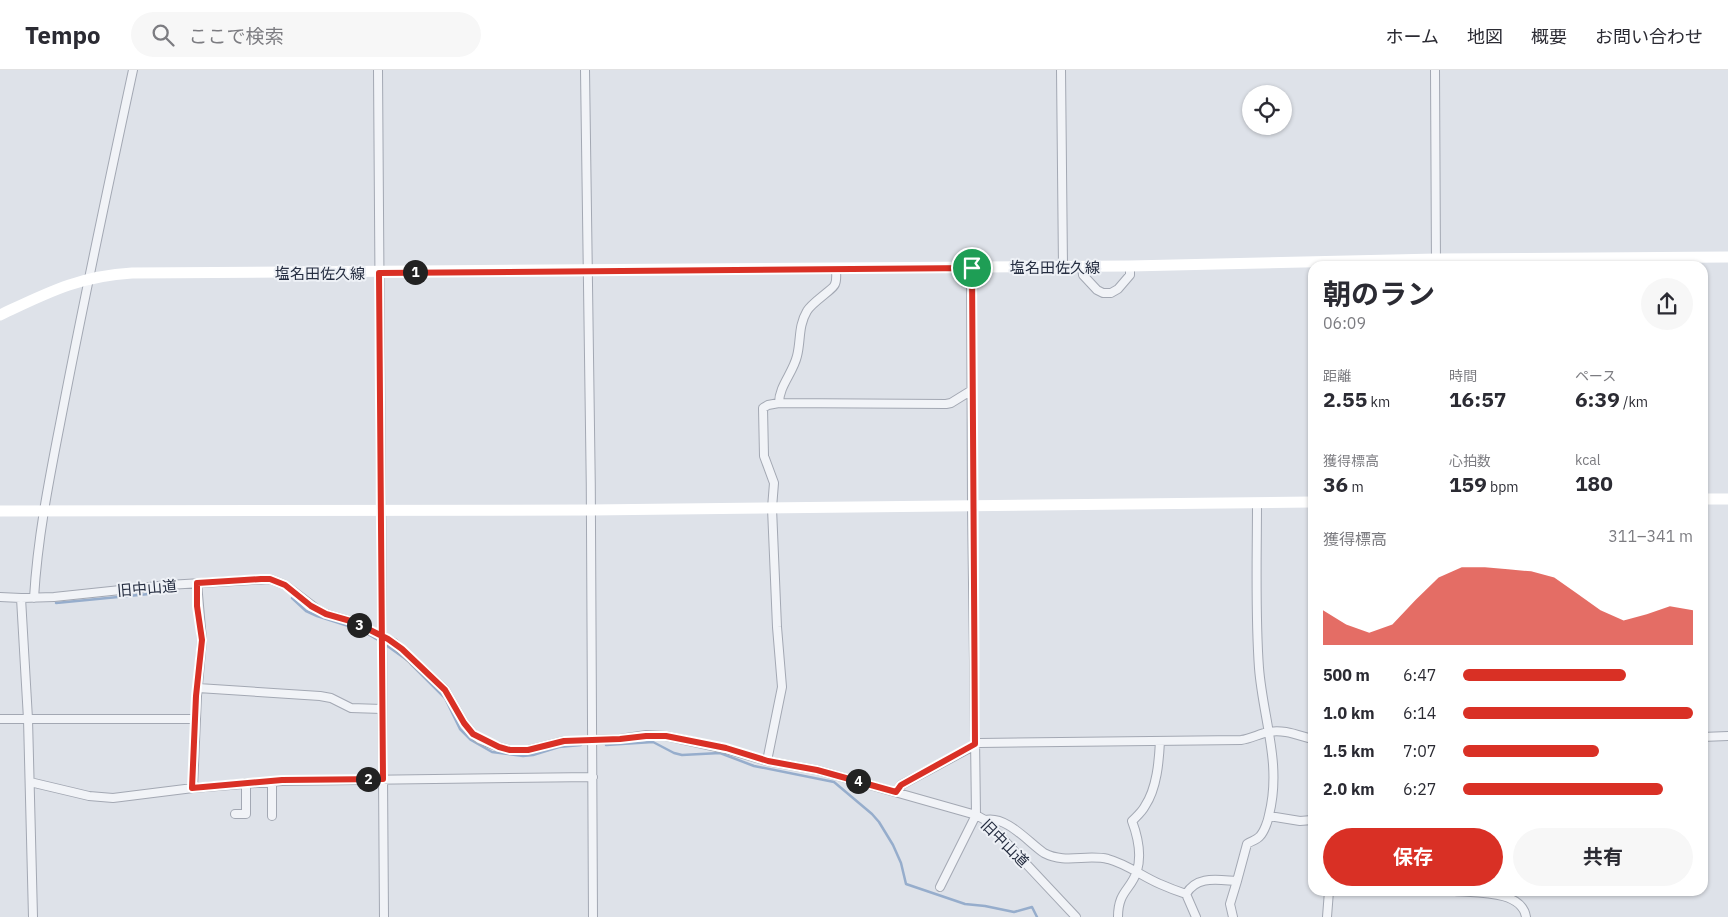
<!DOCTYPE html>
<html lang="ja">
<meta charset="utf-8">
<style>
:root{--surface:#fff;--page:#f7f7f7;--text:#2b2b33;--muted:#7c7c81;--line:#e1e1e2;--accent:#d93025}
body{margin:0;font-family:"IBM Plex Sans","Noto Sans JP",sans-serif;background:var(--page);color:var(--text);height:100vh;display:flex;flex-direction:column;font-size:19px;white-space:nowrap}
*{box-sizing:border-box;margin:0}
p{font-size:16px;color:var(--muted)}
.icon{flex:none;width:28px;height:28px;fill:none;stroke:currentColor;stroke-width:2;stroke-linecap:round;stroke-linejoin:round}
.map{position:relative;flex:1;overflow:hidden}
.details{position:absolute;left:1308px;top:191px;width:400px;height:635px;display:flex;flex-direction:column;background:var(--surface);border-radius:15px;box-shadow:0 1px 4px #0004}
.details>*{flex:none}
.tools{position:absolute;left:1242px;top:15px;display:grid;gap:10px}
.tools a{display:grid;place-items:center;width:50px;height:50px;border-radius:50%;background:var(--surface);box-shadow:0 1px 4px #0004;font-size:25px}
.pin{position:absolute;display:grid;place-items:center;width:42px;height:42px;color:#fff;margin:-21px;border:2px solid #fff;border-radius:50%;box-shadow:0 1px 5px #0007}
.km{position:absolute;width:25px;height:25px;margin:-12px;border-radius:50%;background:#222;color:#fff;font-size:14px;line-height:25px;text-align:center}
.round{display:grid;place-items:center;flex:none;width:52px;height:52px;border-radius:26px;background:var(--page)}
.overview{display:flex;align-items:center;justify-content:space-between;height:85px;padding:0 15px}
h1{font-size:28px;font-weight:700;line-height:38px}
.stats{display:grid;grid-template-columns:repeat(3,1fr);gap:8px;height:85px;padding:5px 15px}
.stats div{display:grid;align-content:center}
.stats b{font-size:21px;font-weight:700}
.stats small{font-size:14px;font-weight:400}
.stats p{font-size:14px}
.chart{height:140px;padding:10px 15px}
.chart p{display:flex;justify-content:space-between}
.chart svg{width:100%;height:90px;margin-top:5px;fill:var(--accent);opacity:.7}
.cta{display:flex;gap:10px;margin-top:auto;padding:10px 15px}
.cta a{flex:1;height:58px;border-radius:30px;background:var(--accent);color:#fff;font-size:20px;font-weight:700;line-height:58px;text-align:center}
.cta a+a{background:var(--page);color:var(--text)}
ul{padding:0 15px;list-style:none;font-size:16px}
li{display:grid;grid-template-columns:80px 60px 1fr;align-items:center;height:38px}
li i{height:12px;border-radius:6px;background:var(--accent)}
header{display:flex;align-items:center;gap:30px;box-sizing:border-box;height:70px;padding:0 25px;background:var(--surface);border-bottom:1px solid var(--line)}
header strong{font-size:24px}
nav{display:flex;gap:28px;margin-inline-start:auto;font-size:18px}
.search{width:350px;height:45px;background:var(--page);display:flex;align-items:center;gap:12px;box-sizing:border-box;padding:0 18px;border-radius:28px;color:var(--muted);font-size:19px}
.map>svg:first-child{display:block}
</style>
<header>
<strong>Tempo</strong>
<div class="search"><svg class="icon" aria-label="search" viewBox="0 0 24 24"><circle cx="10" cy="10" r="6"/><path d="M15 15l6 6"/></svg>ここで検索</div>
<nav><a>ホーム</a><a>地図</a><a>概要</a><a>お問い合わせ</a></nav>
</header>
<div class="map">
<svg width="1728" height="847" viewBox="0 0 1728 847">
<rect width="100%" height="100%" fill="#dee2e9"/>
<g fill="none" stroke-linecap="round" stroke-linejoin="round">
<path stroke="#96adcc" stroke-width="2.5" d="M 292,528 L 306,541 L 317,546 L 361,560 L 378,570
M 56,533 L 149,524
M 386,575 L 407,590
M 411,594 L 445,628 L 460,659 L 471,670 L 492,682 L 523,686 L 533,685 L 559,677 L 581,675
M 606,675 L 653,672 L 674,683 L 682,685 L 720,683 L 754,696 L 834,712 L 872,744 L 879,752 L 893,775 L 901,793 L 906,814 L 965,834 L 985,836 L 1014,842 L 1032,837 L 1037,847"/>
<defs>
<path id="street" d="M 378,0 L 384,847
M 585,0 C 590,282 593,565 593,847
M 1061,0 L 1063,197
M 1435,0 L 1436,196
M 1082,197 L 1083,205 L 1097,220 L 1103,223 L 1111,223 L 1118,219 L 1130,205 L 1130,196
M 779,333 L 946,334 L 951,333 L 972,320
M 0,527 L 21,528 L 54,527 L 168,515 L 270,509 L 285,515 L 318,540 L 326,544 L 354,552 L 394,573 L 445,620 L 464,653 L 473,664 L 479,669 L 499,677 L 510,680 L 528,680 L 564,671 L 620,669 L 646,665 L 666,666 L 726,679 L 767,691 L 817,700 L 976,745 L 985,750 L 1076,847
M 21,528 L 28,649 L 33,847
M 34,528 C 38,459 53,391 66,323 C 87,215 110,107 133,0
M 198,618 L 320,626 L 331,628 L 351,638 L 382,639
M 0,649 L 195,649
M 1702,667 L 1728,666
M 767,691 L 782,617 L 777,557 L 772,438 L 774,413 L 764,386 L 763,338 L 768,335 L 779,333 C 779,316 793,303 797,286 C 801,271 798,256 807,241 C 812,232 834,219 835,214 C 837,210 836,203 836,199
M 30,712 L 89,726 L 113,728 L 193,718 L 282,711 L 593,707
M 272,712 L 272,746
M 193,718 L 197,626 L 202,570 L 197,513
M 896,722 L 901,715 L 979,673 L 1241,670 C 1250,669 1259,664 1268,662 C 1284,659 1297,665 1312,669
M 235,744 L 246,744 L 246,713
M 1269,746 L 1300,751 L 1312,750
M 985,750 C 1006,745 1028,772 1044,783 C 1065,794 1086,784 1108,789 C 1127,794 1143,807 1160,814 C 1169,818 1177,821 1186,824 L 1196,847
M 940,817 L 976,745 L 972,436 L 971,198
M 1455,821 C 1476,823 1522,820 1526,847
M 1186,824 C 1197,805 1218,810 1237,811 L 1247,774 C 1251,771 1257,770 1260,766 C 1264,762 1268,751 1269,745 C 1282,694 1263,649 1259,598 C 1255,543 1257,488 1257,433
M 1118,847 C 1118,821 1131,820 1137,801 C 1142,784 1138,767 1132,751 C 1137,746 1142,742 1145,736 C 1157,718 1159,691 1160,671
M 1233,847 L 1230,834 L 1237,811
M 1327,847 L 1329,821"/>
</defs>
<use href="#street" stroke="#a3a8b3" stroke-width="10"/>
<use href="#street" stroke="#f1f3f7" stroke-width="8"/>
<path stroke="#fff" stroke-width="11" d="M 0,245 C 47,223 79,206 132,203 L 1130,196 L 1436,189 L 1728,187
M 1702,429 L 1728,429
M 0,441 L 590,440 L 1312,432"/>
</g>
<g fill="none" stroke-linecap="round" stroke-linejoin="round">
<defs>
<path id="route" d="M 972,198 L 379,203 C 381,371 381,540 383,709 L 282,710 L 192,718 L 196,626 L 202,570 L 197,536 L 197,513 L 261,509 L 270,509 L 285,515 L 311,536 L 326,544 L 354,552 L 388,569 L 402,579 L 445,620 L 464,653 L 473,664 L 499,677 L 510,680 L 528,680 L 564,671 L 620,669 L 646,666 L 666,666 L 726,678 L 768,691 L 817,700 L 896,722 L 901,715 L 975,674 L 972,198"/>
</defs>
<use href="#route" stroke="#fff" stroke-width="10"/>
<use href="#route" stroke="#d93025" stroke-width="6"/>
</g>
<g text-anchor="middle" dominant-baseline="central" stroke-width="4" stroke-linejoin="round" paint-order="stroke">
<g font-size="15" fill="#262e41" stroke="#eef1f6">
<text x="1055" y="197">塩名田佐久線</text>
<text x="320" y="203">塩名田佐久線</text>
<text transform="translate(147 518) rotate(-5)">旧中山道</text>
<text transform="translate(1005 773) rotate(45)">旧中山道</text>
</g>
</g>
</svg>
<div class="tools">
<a><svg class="icon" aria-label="locate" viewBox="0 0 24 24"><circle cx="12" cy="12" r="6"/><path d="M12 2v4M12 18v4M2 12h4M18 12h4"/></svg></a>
</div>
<div class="pin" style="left:972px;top:198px;background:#1e9e55"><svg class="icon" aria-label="arrive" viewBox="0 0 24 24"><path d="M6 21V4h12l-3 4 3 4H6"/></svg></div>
<b class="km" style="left:415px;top:202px">1</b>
<b class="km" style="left:368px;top:709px">2</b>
<b class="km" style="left:359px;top:555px">3</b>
<b class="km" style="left:858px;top:711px">4</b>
<section class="details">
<div class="overview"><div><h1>朝のラン</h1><p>06:09</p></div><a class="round"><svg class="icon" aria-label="share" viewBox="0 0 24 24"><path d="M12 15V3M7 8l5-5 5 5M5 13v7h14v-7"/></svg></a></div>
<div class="stats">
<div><p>距離</p><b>2.55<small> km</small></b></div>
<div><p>時間</p><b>16:57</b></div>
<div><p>ペース</p><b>6:39<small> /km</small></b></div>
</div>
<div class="stats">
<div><p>獲得標高</p><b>36<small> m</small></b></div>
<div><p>心拍数</p><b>159<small> bpm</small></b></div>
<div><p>kcal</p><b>180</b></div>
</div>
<div class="chart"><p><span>獲得標高</span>311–341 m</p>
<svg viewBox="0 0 160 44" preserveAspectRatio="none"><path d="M0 44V27L10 34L20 38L30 34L40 22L50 11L60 6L70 6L80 7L90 8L100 11L110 19L120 27L130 32L140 29L150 25L160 27V44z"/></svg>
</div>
<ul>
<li><b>500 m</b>6:47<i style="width:71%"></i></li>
<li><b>1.0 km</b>6:14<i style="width:100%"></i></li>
<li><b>1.5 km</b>7:07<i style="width:59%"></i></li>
<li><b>2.0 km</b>6:27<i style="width:87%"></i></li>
</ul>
<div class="cta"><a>保存</a><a>共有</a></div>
</section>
</div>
